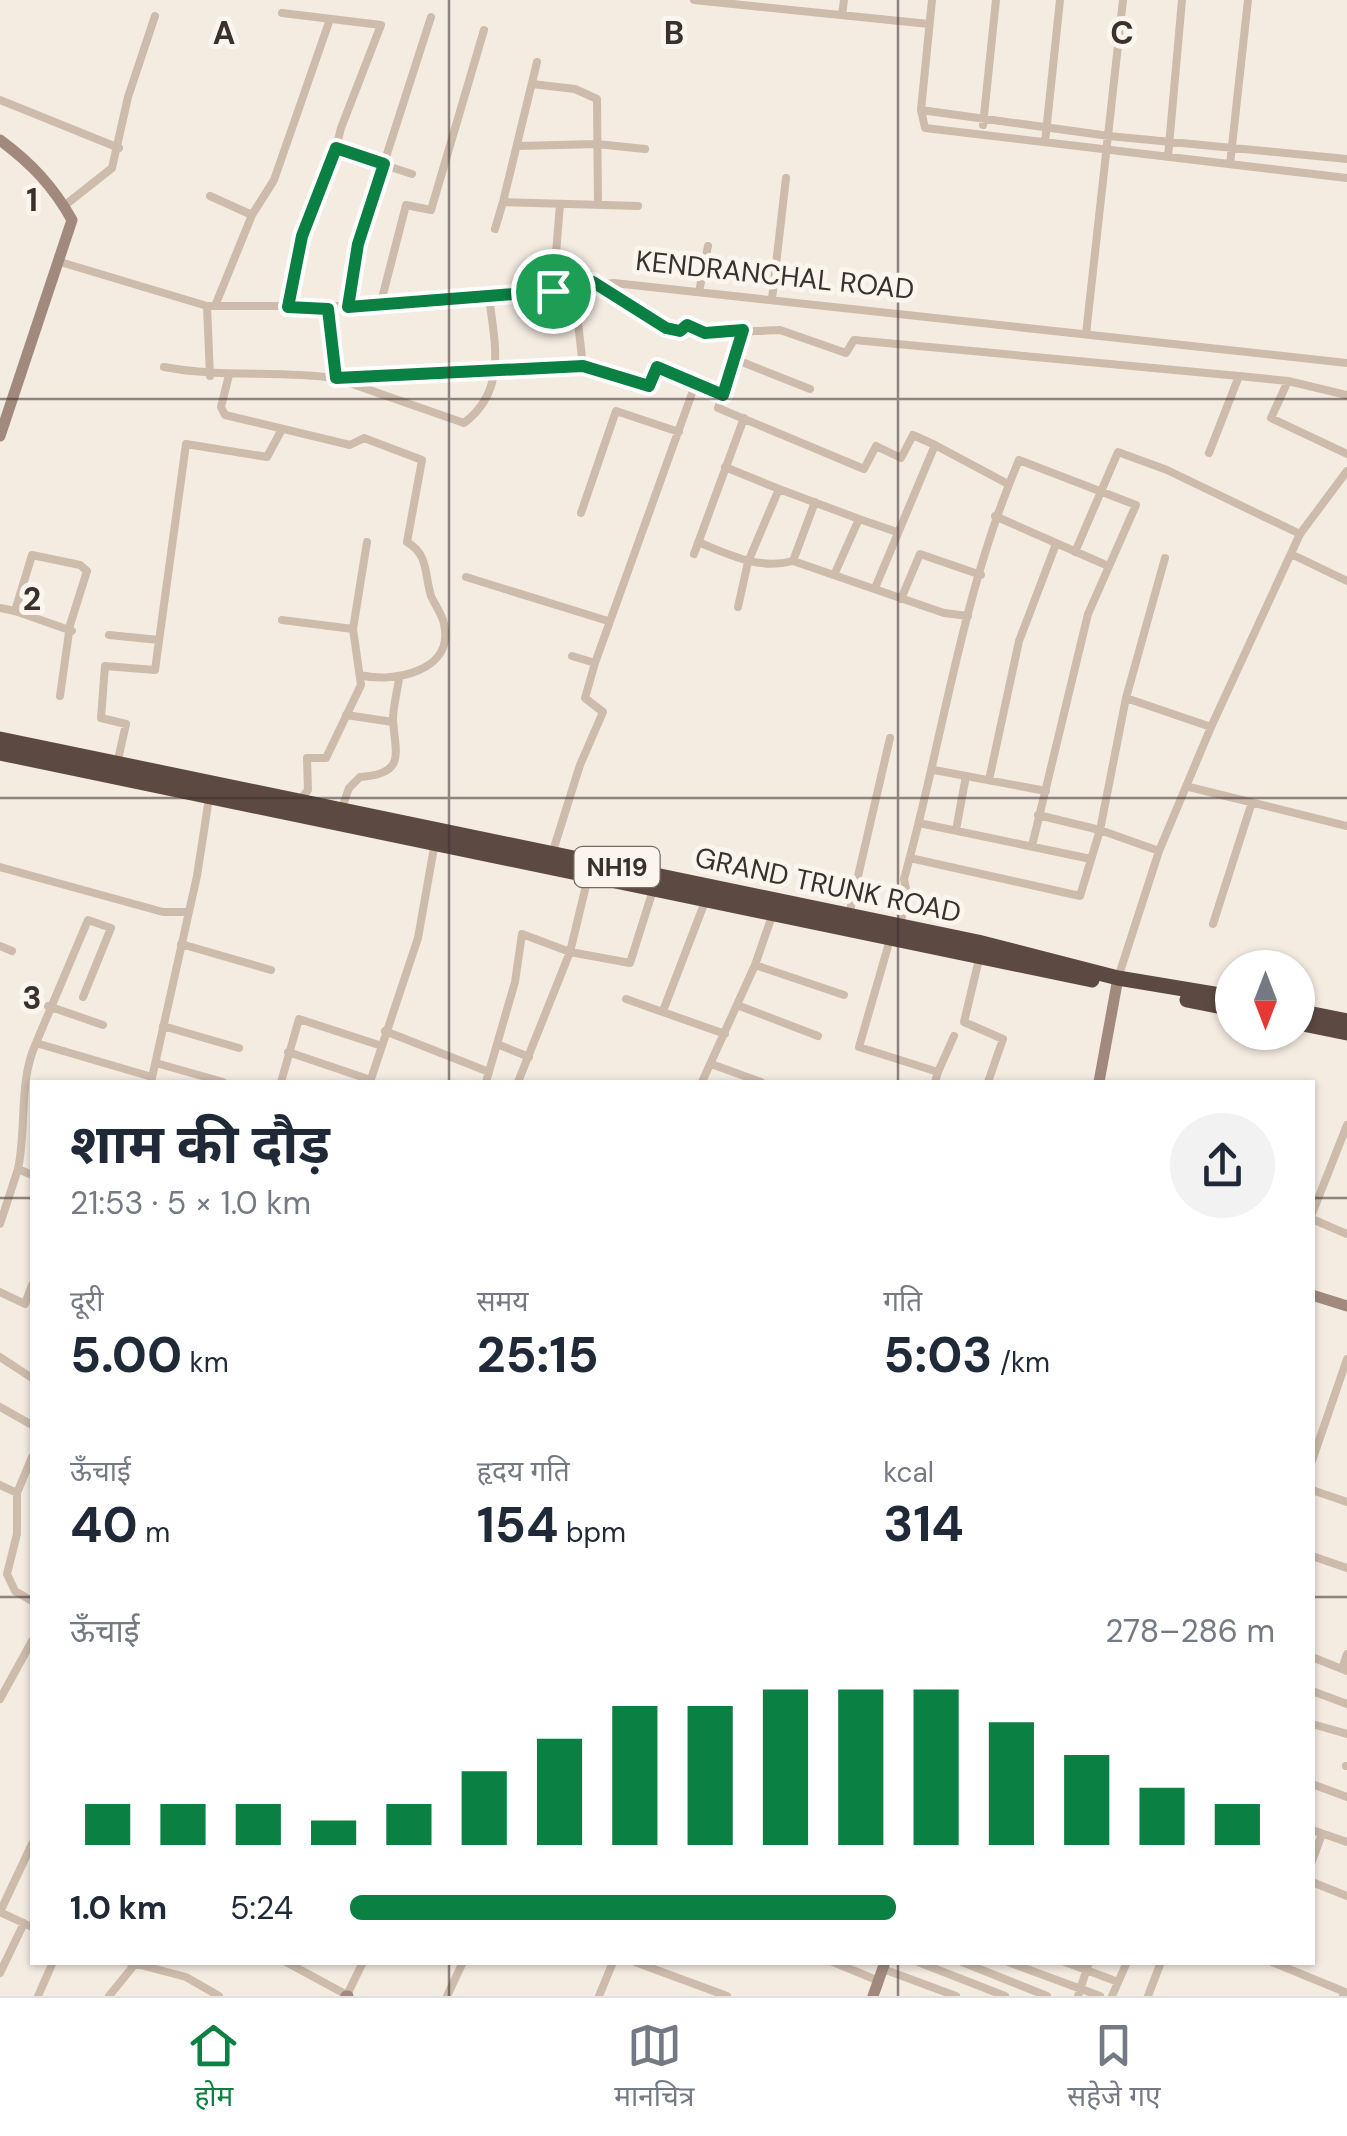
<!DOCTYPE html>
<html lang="hi">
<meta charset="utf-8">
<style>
:root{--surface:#fff;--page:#f2f2f3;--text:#1f2937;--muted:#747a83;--line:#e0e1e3;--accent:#0b8043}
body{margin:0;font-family:"DM Sans","Noto Sans Devanagari",sans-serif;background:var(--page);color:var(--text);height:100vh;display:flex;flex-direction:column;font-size:38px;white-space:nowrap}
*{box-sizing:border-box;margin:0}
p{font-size:32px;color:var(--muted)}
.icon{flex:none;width:55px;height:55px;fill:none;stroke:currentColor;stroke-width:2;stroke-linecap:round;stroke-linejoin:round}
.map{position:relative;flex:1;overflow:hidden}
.panel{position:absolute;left:30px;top:1080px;width:1285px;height:885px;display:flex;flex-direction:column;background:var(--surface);border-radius:0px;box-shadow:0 2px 8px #0004}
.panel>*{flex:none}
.needle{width:65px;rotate:180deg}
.buttons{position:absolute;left:1215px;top:950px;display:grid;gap:20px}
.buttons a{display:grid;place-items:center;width:100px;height:100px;border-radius:50%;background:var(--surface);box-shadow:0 2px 8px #0004;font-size:50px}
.pin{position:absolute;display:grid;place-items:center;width:85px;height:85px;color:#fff;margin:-42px;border:5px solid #fff;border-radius:50%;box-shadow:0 2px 10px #0007}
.round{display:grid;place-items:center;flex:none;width:105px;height:105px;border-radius:52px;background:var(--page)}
.overview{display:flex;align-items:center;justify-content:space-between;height:170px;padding:0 40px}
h1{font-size:55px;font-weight:700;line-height:75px}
.stats{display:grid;grid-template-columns:repeat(3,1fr);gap:15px;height:170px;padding:10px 40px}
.stats div{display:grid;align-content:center}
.stats b{font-size:50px;font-weight:700}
.stats small{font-size:28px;font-weight:400}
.stats p{font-size:28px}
.chart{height:280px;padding:20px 40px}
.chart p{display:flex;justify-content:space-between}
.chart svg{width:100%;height:180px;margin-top:10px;stroke:var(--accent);stroke-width:6}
ul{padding:0 40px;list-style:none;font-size:32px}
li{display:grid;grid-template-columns:160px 120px 1fr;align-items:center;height:75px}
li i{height:25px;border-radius:12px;background:var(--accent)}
.tabs{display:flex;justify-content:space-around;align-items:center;height:140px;border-top:2px solid var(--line);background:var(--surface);font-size:28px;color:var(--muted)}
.tabs a{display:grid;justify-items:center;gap:5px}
.tabs .on{color:var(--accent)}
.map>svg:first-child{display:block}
</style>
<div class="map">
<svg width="1347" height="1996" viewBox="0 0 1347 1996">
<rect width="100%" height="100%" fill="#f4ebe1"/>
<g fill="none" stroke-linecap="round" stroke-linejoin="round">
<path stroke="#cdbbac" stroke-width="8" d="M 694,0 L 929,24
M 932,0 L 921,110 L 925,128 L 1347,178
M 282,13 L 381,25 L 341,128 L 331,168 L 302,236 L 288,307
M 842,15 L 844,0
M 537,62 L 503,202 L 638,206
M 532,84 L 575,89 L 597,99 L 598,205
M 0,100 L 119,148
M 921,110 L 1109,136 L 1347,159
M 983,125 L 996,0
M 1045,142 L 1060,0
M 518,146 L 597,144 L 645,149
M 336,149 L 412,174
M 1168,157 L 1182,0
M 1230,164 L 1248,0
M 210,196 L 252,215
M 64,206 L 112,168 L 128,97 L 155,16
M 495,229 L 503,202
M 57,261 L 207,306 L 380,306 L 614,283 L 1347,363
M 600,285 L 666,328 L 681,331 L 687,325 L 705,333 L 780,330 L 846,353 L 854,340 L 1239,376
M 574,288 L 583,366
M 553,291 L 560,204
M 699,292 L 708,246
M 772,299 L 786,178
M 207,306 L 210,376
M 215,306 L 252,215 L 274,180 L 329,22
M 380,306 L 406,205 L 431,210 L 484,30
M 348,307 L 358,244 L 431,17
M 328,309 L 335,378 L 464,423 C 507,391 495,344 489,297
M 1086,334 L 1123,0
M 737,360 L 810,389
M 164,367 C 222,378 278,370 335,378 L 583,366 L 649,386 L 657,367 L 723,395 L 718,408 L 864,469 L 876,446 L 901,458 L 913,435 L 935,445
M 229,375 L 221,407 L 225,415 L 350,445 L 364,438 L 422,460 L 407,542 C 429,555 424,573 431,596 C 435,605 442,614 444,624 C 455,672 392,683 360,675
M 1288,381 L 1271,418 L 1347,454
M 723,395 L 743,329
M 1209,453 L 1239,376 L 1288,381 L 1347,395
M 725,467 L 779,489 L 748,562 L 738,607
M 779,489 L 859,519
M 581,513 L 616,411 L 679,432
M 995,516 L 1106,565
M 698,542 C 730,555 759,570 793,561 L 944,613 L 968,616
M 1075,552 L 1118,452 L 1167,470 L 1300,534
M 694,554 L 744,418
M 1291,554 L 1347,581
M 793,561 L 815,502
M 835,573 L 859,519 L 897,532
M 466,577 L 608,621
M 875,588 L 935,445 L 1008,484
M 901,599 L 920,554 L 981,575
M 0,608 L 15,611 L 32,555 L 80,565 L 87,571 L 70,625 L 60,696
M 15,611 L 72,631
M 282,620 L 353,629
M 109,635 L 159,640
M 572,656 L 595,663 L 695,385
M 1126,698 L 1211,727
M 346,715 L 393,722
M 117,764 L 126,724 L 101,718 L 105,666 L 155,670 L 186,444 L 267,457 L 281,431
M 934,770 L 1046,791
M 989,780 L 1019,641 L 1056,544
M 1189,787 L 1347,826
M 300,800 L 308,790 L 307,758 L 326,758 L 361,685 L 353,629 L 367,542
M 341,811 L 349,788 L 360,777 C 407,774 395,753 393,720 C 393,707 397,692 399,679
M 1038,815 L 1100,830 L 1159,851
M 919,823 L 1091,859
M 956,830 L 966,776
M 552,854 L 580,765 L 603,712 L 585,698 L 595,663
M 910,858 L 1080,896 L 1100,830 L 1126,698 L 1165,558
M 0,867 L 163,912 L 188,912
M 849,915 L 890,738
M 1213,924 L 1252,802
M 900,925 L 907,894 L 904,879 C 943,740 961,595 1019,460 L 1136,505 L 1088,614 L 1032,846
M 891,936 L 859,1047 L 938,1072 L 935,1082
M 181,944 L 271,970
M 0,946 L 12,951
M 980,955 L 964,1022 L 1003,1039 L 988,1082
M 755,965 L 772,916
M 1118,978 L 1159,851 L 1211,727 L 1300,534 L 1347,471
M 83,997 L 111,928 L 88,920 L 36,1043 L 152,1077
M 626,999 L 725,1034
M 737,1005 L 818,1036
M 48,1006 L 103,1025
M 663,1011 L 706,899
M 163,1026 L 239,1048
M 385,1031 L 489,1072
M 497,1044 L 529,1057
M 288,1052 L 371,1080
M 156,1063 L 223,1082
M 711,1064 L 761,1082
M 938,1072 L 954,1036
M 151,1082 L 197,876 L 209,798
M 281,1082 L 299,1019 L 382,1046
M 370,1082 L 418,938 L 435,842
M 486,1082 L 515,982 L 522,934 L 570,952 L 630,963 L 654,887
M 518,1082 L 570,952 L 589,873
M 702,1082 L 755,965 L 844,995
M 18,1169 C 27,1127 18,1083 36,1043
M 1312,1214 L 1347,1125
M 1312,1219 L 1347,1234
M 0,1224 L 18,1169 L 32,1175
M 0,1292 L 25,1304 L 32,1285
M 0,1357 L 32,1378
M 0,1407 L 32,1425
M 32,1457 L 17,1493 L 17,1534 L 7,1574 L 15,1591 L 32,1601
M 1312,1461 L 1347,1359
M 0,1485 L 17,1493
M 1312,1490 L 1347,1502
M 1312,1556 L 1347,1568
M 1312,1657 L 1347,1671
M 1342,1669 L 1347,1654
M 1312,1691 L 1347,1704
M 0,1699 L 32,1641
M 1312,1724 L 1347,1734
M 1346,1766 L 1347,1766
M 1312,1784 L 1347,1797
M 1312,1830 L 1347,1842
M 1312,1861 L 1322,1834
M 1312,1882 L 1347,1896
M 0,1912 L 32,1844
M 0,1912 L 32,1927
M 129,1962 L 186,1977 L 219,1996
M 286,1962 L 347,1995 L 363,1962
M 635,1962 L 727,1996
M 833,1962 L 879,1981
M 918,1962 L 1005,1996
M 962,1962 L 1047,1996
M 1008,1962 L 1100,1996
M 1065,1962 L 1118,1982
M 1272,1962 L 1345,1992 L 1343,1996
M 883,1969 L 956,1996
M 0,1973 L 24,1923
M 38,1996 L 53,1962
M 109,1996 L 135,1964
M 447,1996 L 463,1962
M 599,1996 L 613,1962
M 1078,1996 L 1089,1962
M 1112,1996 L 1127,1962
M 1148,1996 L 1161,1962"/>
<path stroke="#a18a7d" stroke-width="11" d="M 0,140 C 31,163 53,186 72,220 L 0,436
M 1099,1082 L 1118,978
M 1312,1295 L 1347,1306
M 346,1996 L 348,1996
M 873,1996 L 885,1962"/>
<path stroke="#5c4a42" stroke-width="15" d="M 0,739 L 978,942 L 1118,978 L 1232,997
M 0,753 L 1092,980
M 1187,1000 L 1232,1009
M 1298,1011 L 1347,1021
M 1298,1023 L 1347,1033"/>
</g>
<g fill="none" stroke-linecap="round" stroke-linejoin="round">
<defs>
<path id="route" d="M 336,148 L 384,164 L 358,244 L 348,307 L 553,291 L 593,282 L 666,328 L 680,331 L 687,325 L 705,333 L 743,330 L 723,395 L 657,367 L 649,386 L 583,366 L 336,378 L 328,309 L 288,307 L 302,236 Z"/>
</defs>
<use href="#route" stroke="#fff" stroke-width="20"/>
<use href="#route" stroke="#0b8043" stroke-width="12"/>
</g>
<path fill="none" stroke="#3b302b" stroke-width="2.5" stroke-opacity="0.55" d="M 449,0 L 449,1082M 898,0 L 898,1082M 0,399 L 1347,399M 0,798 L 1347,798M 0,1198 L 32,1198M 1312,1198 L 1347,1198M 0,1597 L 32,1597M 1312,1597 L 1347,1597M 449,1962 L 449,1996M 898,1962 L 898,1996"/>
<g text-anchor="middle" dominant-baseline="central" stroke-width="10" stroke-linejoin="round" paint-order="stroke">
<rect fill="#fbf5ee" stroke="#756b66" stroke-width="2.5" x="574.5" y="847" width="85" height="40" rx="8"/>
<g font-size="25" font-weight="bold" fill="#3b302b">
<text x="617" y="867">NH19</text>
</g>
<g font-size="28" fill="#3b302b" stroke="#fbf5ee">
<text transform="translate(775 275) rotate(6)">KENDRANCHAL ROAD</text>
<text transform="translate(828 885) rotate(12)">GRAND TRUNK ROAD</text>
</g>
</g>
<g font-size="32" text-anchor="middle" font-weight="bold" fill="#3b302b" stroke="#fbf5ee" stroke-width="10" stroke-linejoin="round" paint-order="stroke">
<text x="224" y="44">A</text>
<text x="674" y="44">B</text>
<text x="1122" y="44">C</text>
<text x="32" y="211">1</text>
<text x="32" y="610">2</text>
<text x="32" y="1009">3</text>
</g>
</svg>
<div class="buttons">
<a><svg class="needle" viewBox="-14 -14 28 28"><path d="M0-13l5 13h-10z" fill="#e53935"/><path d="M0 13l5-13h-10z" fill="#747a83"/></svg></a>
</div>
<div class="pin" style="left:553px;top:291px;background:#1e9e55"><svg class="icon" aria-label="arrive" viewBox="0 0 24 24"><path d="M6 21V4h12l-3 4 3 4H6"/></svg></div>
<section class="panel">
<div class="overview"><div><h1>शाम की दौड़</h1><p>21:53 · 5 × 1.0 km</p></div><a class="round"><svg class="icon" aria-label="share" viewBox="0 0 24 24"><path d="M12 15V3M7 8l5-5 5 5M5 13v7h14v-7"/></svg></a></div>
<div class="stats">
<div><p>दूरी</p><b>5.00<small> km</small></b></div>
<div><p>समय</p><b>25:15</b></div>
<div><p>गति</p><b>5:03<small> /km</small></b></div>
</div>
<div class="stats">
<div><p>ऊँचाई</p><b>40<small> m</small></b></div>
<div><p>हृदय गति</p><b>154<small> bpm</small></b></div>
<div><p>kcal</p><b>314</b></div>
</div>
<div class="chart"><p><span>ऊँचाई</span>278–286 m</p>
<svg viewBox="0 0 160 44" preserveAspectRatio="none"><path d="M5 44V34M15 44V34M25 44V34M35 44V38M45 44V34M55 44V26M65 44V18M75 44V10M85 44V10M95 44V6M105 44V6M115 44V6M125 44V14M135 44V22M145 44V30M155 44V34"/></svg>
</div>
<ul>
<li><b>1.0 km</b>5:24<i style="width:59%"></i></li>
</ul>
</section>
</div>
<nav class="tabs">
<a class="on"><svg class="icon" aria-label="home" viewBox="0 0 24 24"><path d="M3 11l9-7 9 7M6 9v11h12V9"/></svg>होम</a>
<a><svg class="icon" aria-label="map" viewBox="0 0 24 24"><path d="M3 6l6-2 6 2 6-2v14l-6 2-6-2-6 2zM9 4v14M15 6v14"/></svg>मानचित्र</a>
<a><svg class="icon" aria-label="saved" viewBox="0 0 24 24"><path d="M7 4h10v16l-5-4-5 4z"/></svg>सहेजे गए</a>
</nav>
